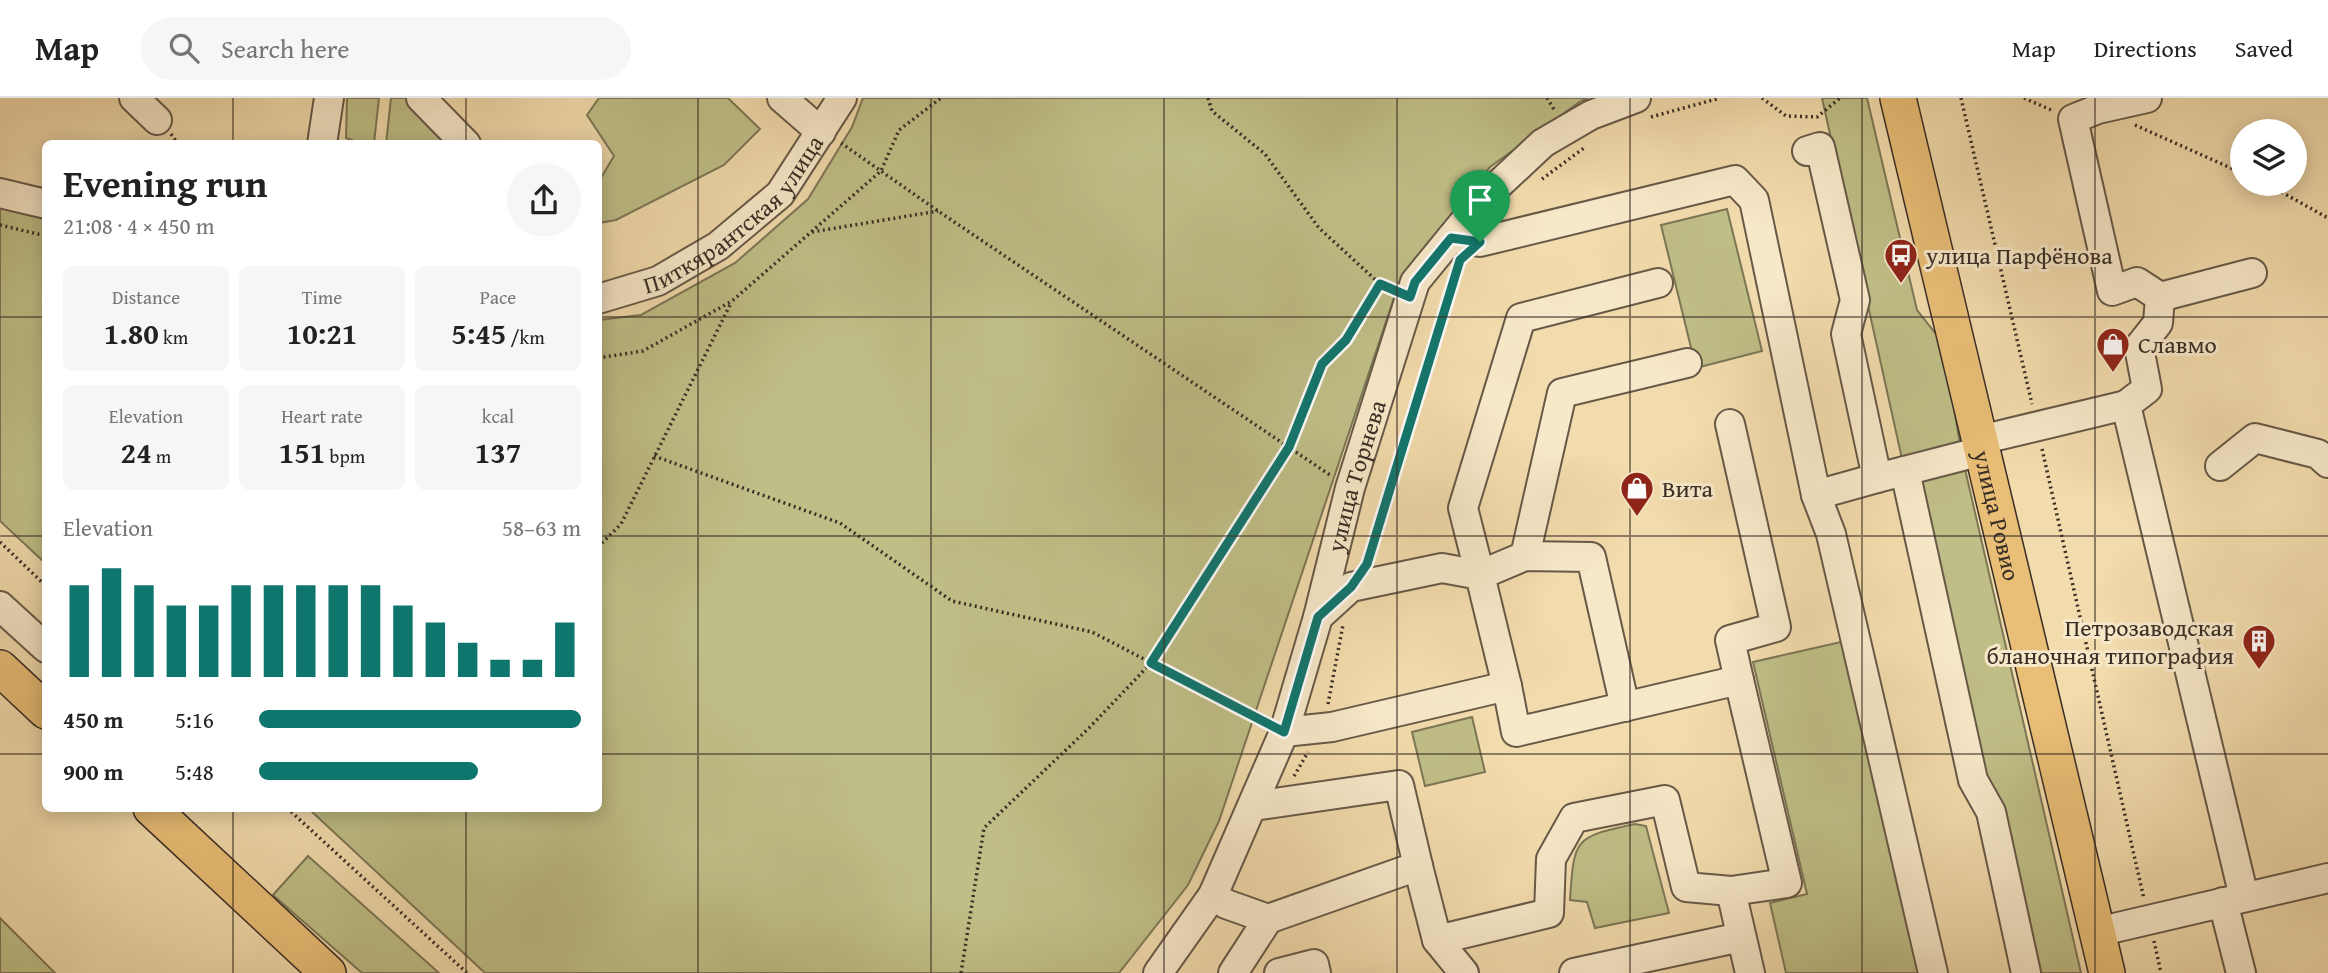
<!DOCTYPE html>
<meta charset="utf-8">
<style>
:root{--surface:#fff;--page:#f6f6f6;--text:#222;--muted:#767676;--line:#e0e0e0;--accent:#0f766e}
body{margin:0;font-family:"Gentium Book Plus",serif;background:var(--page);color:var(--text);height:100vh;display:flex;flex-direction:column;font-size:26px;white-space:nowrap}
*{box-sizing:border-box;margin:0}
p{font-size:23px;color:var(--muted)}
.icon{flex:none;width:38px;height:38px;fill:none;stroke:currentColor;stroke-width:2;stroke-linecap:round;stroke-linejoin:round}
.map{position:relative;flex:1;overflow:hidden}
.side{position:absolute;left:42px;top:42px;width:560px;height:672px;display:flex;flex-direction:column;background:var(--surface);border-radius:10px;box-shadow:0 4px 18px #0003}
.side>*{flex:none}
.tools{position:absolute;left:2230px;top:21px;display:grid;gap:14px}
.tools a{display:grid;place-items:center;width:77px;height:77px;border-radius:50%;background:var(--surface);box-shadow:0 4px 18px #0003;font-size:35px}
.pin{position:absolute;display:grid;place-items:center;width:60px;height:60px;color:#fff;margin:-72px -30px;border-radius:50% 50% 50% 0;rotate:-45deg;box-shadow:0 0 7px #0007}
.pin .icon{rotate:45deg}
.round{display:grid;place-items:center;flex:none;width:74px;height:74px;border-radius:37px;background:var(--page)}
.headline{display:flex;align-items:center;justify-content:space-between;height:119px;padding:0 21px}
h1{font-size:38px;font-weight:700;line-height:52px}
.figures{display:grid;grid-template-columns:repeat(3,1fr);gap:10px;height:119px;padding:7px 21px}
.figures div{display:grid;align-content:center;border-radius:10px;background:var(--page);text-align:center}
.figures b{font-size:30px;font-weight:700}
.figures small{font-size:19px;font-weight:400}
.figures p{font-size:19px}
.chart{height:196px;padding:14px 21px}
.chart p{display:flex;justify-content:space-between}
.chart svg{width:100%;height:126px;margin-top:7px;stroke:var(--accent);stroke-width:6}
ul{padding:0 21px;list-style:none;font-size:23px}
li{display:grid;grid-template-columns:112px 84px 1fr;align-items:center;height:52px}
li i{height:18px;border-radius:9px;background:var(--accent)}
header{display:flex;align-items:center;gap:42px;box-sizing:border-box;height:98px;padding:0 35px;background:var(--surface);border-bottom:2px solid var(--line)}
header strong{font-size:33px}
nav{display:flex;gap:38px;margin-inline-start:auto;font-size:24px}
.search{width:490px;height:63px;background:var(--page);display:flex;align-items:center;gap:18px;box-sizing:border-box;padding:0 24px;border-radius:38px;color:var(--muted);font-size:26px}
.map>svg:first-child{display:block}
</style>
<header>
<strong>Map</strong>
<div class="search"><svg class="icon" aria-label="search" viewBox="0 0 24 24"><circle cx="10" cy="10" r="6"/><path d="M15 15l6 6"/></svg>Search here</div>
<nav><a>Map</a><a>Directions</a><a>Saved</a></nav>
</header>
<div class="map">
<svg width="2328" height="875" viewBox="0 0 2328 875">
<rect width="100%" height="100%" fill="#f2dbac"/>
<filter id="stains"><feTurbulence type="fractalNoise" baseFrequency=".00286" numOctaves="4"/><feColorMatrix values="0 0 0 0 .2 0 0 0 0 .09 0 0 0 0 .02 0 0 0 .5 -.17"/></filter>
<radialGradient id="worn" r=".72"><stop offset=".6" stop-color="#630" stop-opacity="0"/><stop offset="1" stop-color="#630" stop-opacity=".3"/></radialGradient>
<path fill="#bfbe86" stroke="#7c7656" stroke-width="2" d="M 347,0 L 379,0 L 374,45 L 360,45 L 346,40 Z
M 391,0 L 410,0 L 451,46 L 386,46 Z
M 599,0 L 728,0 L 760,31 L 724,67 L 616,122 L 599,125 L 599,83 L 614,58 L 587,17 Z
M 863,0 L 1588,0 L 1581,3 L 1490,69 L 1399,185 L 1219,723 L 1188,787 L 1119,875 L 485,875 L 309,711 L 598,710 L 599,222 L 641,217 L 735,165 L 808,101 L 852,29 Z
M 1822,0 L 1867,0 L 1917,212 L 1943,245 L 1962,358 L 2081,875 L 2016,875 Z
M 0,110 L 45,121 L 45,465 L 0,423 Z
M 1727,111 L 1762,253 L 1696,270 L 1661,127 Z
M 1850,542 L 1927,875 L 1786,875 L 1770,805 L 1807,796 L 1753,564 Z
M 1472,619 L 1485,674 L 1425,688 L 1412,634 Z
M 1635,726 L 1646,728 L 1669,815 L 1595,830 L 1587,804 L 1570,802 C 1574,740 1574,739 1635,726 Z
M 308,758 L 439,875 L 362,875 L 273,797 Z
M 0,820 L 55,875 L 0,875 Z"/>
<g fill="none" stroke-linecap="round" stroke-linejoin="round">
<defs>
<g id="minor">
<path d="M 134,0 L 157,22"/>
<path d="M 421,0 L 466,46"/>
<path d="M 782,0 L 821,34"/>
<path d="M 2147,0 L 2098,11 L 2073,21 L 2112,193 L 2137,184 L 2160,199 L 2252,175"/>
<path d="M 322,46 L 329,0"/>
<path d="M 1807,53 L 1820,49 L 1855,202 L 1846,236 L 1877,380 L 1982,353"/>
<path d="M 0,95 L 46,106"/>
<path d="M 1451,140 L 1480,144 L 1735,82 L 1754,102 L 1816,397 L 1831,436 L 1933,875"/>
<path id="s1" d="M 598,201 L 658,183 L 718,148 L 780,96 L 842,0"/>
<path d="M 2126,307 L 2147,291 L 2139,249 L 2158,225 L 2160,199"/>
<path d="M 1730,326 L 1776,529 L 1730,542 L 1739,582"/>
<path d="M 1980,342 L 2126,307 L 2244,799"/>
<path d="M 2220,368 L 2255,340 L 2318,356 L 2328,365"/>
<path d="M 1905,373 L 1973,682 L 1991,714 L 2026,875"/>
<path d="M 1816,397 L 1877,380"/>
<path d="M 1525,458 L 1562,295 L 1687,265"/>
<path d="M 0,508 L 46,550"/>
<path d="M 1318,519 L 1351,489 L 1442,470 L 1480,477 L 1507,588 L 1516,634 L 1739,582 L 1787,785 L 1731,793 L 1686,789 L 1665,702 L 1574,720 L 1551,761 L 1549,815 L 1437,842"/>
<path d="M 1625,609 L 1591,459 L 1525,458 L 1480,477 L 1463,410 L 1521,220 L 1658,185"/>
<path d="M 1284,634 L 1332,629 L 1507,588"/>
<path d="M 1253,708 L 1399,687 L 1418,768"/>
<path d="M 1731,793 L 1750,875"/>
<path d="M 1213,797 L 1226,806 L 1268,821 L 1418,768 L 1437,842 L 1464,875"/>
<path d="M 2223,804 L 2241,875"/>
<path d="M 2097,834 L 2328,780"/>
<path id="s2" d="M 1158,875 L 1213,797 L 1284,634 L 1318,519 L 1350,390 L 1415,184 L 1482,102 L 1543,45 L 1591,17 L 1636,0"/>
<path d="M 1233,875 L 1268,821"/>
<path d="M 1279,875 L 1314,866 L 1316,875"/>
<path d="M 1574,875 L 1741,839"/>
</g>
<g id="major">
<path id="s3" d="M 1898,0 L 2107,875"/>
<path d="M 0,570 L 46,613"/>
<path d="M 151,710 L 328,875"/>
</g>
</defs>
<use href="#minor" stroke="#675948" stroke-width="32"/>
<use href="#major" stroke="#392e26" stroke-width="38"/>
<path stroke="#392e26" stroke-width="3.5" stroke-dasharray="2 3.5" stroke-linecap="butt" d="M 1208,0 L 1212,13 L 1265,56 L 1319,130 L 1380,186 L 1391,190
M 1547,0 L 1555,13
M 1762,0 L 1786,18 L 1817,19 L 1840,0
M 1961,0 L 2032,306
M 2024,0 L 2051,12
M 1651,19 L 1720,0
M 2135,27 L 2242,75
M 171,36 L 178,46
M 841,45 L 938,113 L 1330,377
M 1542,81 L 1584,50
M 2267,86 L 2328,120
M 0,127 L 46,138
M 812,134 L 938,113
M 598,260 L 643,253 L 732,203 L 881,73 L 899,32 L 941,0
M 2042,351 L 2144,801
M 654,358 L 840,425 L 952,503 L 1092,534 L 1263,623
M 0,444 L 46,488
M 598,449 L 621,426 L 731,205
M 1368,463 L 1458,169
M 1328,606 L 1343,527
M 1294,678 L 1308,654
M 287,710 L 467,875
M 2154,843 L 2161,875
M 961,875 L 984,730 L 1089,630 L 1151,565 L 1289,349 L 1322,266 L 1346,241 L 1380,186"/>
<use href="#minor" stroke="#f7e8c9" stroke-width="28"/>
<use href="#major" stroke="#e9be76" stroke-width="35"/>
</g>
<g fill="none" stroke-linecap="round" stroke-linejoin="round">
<defs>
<path id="route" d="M 1451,140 L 1480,144 L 1460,162 L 1367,466 L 1351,489 L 1318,519 L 1284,634 L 1151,565 L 1289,349 L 1322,266 L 1346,242 L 1380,186 L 1410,199 L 1415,184 Z"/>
</defs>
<use href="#route" stroke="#fff" stroke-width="14"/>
<use href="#route" stroke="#0f766e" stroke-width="9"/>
</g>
<path fill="none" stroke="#392e26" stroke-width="2" stroke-opacity="0.55" d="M 233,0 L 233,46M 466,0 L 466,46M 698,0 L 698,875M 931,0 L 931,875M 1164,0 L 1164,875M 1397,0 L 1397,875M 1630,0 L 1630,875M 1862,0 L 1862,875M 2095,0 L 2095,875M 0,219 L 46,219M 598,219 L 2328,219M 0,438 L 46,438M 598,438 L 2328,438M 0,656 L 46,656M 598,656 L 2328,656M 233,710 L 233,875M 466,710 L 466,875"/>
<defs>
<symbol id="bus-pin" viewBox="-11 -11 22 30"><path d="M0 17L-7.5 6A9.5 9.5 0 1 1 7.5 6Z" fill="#8f2418" stroke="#f7e8c9"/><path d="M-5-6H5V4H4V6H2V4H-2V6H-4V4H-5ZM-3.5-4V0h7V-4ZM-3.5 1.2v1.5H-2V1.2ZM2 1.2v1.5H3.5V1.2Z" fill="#fff"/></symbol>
<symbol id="shop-pin" viewBox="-11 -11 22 30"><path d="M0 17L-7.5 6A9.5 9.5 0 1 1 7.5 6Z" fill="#8f2418" stroke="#f7e8c9"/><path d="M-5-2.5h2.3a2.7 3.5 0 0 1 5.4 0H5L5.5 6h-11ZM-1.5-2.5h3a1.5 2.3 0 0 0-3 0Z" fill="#fff"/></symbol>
<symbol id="building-pin" viewBox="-11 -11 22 30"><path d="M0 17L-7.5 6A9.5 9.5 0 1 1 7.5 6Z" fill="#8f2418" stroke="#f7e8c9"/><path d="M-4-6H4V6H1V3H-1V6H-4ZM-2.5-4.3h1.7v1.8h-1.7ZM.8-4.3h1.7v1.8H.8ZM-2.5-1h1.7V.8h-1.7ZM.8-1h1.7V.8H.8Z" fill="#fff"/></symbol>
</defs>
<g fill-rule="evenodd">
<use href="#bus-pin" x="1882" y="138" width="38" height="52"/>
<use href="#shop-pin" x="2094" y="227" width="38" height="52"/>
<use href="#shop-pin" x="1618" y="371" width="38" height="52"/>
<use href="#building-pin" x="2240" y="524" width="38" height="52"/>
</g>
<g text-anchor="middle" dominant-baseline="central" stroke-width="6" stroke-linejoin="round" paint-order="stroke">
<g font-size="24" fill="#392e26" stroke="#f7e8c9">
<text stroke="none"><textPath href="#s1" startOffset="164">Питкярантская улица</textPath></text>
<text stroke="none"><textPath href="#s2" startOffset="539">улица Торнева</textPath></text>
<text stroke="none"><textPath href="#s3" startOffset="429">улица Ровио</textPath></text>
</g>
<g font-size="24" fill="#392e26" stroke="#f7e8c9" text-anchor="start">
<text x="1926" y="157">улица Парфёнова</text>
<text x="2138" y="246">Славмо</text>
<text x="1662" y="390">Вита</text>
<text x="2234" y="529" text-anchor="end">Петрозаводская<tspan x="2234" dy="28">бланочная типография</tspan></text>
</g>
</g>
<rect width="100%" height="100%" filter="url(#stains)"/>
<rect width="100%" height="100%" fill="url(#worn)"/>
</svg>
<div class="tools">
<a><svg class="icon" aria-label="layers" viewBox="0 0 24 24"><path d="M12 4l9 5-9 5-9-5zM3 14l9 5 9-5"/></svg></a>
</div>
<div class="pin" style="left:1480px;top:144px;background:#1e9e55"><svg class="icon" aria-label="arrive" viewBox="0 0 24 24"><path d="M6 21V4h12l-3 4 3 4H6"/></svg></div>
<section class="side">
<div class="headline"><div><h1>Evening run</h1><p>21:08 · 4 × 450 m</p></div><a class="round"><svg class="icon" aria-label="share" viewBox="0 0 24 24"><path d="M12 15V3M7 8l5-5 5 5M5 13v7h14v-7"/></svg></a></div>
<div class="figures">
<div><p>Distance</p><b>1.80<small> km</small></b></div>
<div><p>Time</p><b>10:21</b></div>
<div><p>Pace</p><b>5:45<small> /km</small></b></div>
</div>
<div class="figures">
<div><p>Elevation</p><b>24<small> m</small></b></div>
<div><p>Heart rate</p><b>151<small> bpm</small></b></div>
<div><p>kcal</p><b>137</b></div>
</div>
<div class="chart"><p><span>Elevation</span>58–63 m</p>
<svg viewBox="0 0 160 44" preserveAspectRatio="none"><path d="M5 44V12M15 44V6M25 44V12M35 44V19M45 44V19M55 44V12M65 44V12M75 44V12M85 44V12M95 44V12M105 44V19M115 44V25M125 44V32M135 44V38M145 44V38M155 44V25"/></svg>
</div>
<ul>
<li><b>450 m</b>5:16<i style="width:100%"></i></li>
<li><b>900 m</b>5:48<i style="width:68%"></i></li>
</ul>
</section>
</div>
